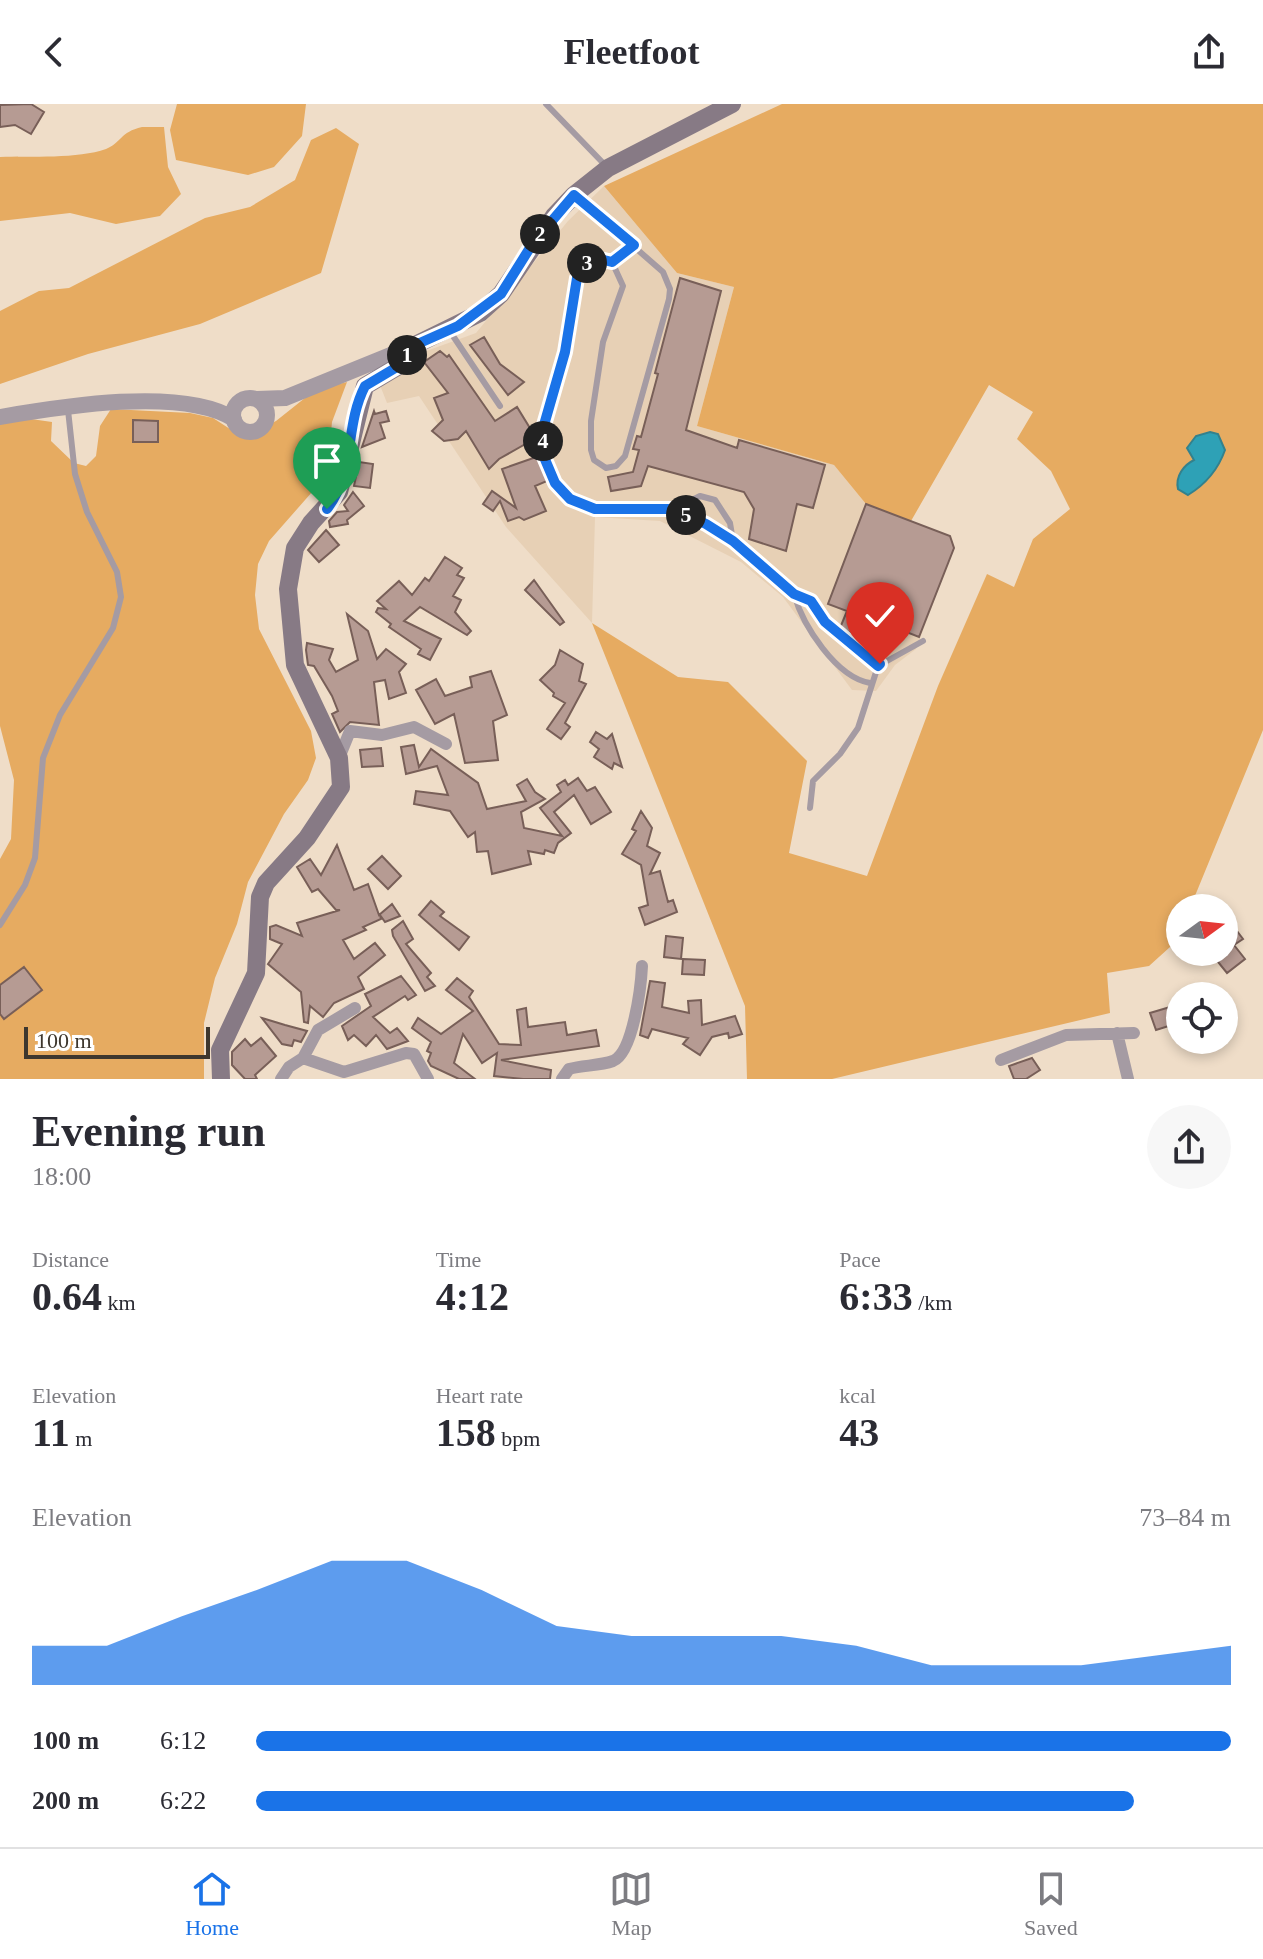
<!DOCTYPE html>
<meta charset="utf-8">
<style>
:root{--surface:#fff;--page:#f7f7f7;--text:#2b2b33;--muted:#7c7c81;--line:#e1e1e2;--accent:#1a73e8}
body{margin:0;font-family:"Times New Roman",serif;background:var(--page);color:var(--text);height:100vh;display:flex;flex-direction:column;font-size:30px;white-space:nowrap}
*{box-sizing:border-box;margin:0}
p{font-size:26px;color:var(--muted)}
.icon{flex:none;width:44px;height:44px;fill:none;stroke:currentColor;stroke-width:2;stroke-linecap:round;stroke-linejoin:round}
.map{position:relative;height:975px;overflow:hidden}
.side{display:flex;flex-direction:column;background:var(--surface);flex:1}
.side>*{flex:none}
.needle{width:52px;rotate:75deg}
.controls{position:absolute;left:1166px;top:790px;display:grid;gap:16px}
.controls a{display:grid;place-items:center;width:72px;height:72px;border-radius:50%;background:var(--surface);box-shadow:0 4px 12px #0003;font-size:40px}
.scale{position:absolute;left:24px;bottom:20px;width:186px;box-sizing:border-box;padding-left:8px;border:4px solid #3e372e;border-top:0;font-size:22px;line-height:28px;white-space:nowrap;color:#3e372e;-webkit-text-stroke:6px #fff;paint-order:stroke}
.pin{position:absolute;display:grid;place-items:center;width:68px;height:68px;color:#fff;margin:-82px -34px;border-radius:50% 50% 50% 0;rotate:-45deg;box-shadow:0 0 8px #0007}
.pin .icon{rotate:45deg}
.km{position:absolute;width:40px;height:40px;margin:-20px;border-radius:50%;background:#222;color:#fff;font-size:22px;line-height:40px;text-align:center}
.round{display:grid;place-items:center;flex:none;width:84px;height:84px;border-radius:42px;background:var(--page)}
.head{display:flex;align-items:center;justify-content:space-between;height:136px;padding:0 32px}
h1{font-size:44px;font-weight:600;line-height:60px}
.figures{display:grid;grid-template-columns:repeat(3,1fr);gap:12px;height:136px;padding:8px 32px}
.figures div{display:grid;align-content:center}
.figures b{font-size:40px;font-weight:600}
.figures small{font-size:22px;font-weight:400}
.figures p{font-size:22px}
.chart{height:224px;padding:16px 32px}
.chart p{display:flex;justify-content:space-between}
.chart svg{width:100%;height:144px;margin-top:8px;fill:var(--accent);opacity:.7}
ul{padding:0 32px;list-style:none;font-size:26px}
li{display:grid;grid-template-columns:128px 96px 1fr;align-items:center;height:60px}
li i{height:20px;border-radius:10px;background:var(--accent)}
header{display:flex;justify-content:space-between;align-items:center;height:104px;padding:0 32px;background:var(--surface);font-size:36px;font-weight:600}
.tabs{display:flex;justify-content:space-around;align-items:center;height:112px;border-top:2px solid var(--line);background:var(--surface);font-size:22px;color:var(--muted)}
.tabs a{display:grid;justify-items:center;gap:4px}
.tabs .on{color:var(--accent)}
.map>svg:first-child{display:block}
</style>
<header><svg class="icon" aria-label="back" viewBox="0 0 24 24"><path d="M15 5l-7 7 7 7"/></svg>Fleetfoot<svg class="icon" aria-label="share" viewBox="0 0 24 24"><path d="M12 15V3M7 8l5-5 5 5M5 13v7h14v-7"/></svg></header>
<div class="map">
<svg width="1263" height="975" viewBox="0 0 1263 975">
<rect width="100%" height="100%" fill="#efddc8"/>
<path fill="#e7d0b5" d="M 604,82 L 677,169 L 734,183 L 697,322 L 834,361 L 866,400 L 950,432 L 954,444 L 916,545 L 895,561 L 876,587 L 852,586 L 783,493 L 741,458 L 660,417 L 595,413 L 592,519 L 506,423 L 419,292 L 387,299 L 374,266 L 476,229 L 568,117 Z"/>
<path fill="#e6ab61" d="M 177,0 L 306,0 L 302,32 L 274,63 L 248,71 L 176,56 L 170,26 Z
M 782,0 L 1263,0 L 1263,626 L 1190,804 L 1180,804 L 1180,834 L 1149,862 L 1107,869 L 1110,909 L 832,975 L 747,975 L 745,902 L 592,519 L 678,573 L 728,578 L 807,657 L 789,749 L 867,772 L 938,582 L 987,470 L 1014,483 L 1033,435 L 1070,405 L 1051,367 L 1017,335 L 1033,308 L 989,281 L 911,417 L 866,400 L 834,361 L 697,322 L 734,183 L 677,169 L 604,82 Z
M 142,23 L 164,23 L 168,63 L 181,90 L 160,112 L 116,120 L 70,109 L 0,117 L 0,53 C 31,52 78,55 106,45 C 121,39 120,28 142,23 Z
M 336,24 L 359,40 L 321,169 L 200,220 L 88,250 L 0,280 L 0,207 L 39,187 L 69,184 L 205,114 L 250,103 L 295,76 L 311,36 Z
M 347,278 L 332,318 L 327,371 L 269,437 L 258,460 L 255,491 L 259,525 L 311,627 L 316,654 L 308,676 L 284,710 L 248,778 L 237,820 L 215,874 L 204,919 L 204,975 L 0,975 L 0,755 L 11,735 L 14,676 L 0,622 L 0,318 L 24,314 L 52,318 L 51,337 L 74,359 L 86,362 L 96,352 L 100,322 L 111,305 L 190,309 L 213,314 L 230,325 L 253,328 L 276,317 L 315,286 Z"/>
<path fill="#2ea1b6" stroke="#33818d" stroke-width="2" d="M 1210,328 L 1218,330 L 1225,346 C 1218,366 1206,380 1188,391 L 1178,385 C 1175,372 1184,361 1194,356 L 1187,344 L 1196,332 Z"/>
<path fill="#b69b93" stroke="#785f58" stroke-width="2" d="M 31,0 L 44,8 L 31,30 L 15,21 L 0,23 L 0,1 Z
M 680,174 L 721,187 L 686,326 L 737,344 L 739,336 L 825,361 L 813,404 L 797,400 L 786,447 L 749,435 L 754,405 L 744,388 L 648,362 L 641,382 L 611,387 L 608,373 L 633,368 L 639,346 L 633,345 L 637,332 L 641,333 L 658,270 L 655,269 Z
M 484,233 L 500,260 L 524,278 L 508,291 L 470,241 Z
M 440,247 L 447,253 L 449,251 L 495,317 L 517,303 L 536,334 L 499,355 L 489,365 L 466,327 L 458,335 L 444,337 L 432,327 L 443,316 L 434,294 L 448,289 L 424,258 Z
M 374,307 L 375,310 L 386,307 L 389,317 L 380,319 L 385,334 L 362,343 Z
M 133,316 L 158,317 L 158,338 L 133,338 Z
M 539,352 L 547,377 L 535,382 L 546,407 L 524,416 L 519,413 L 508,417 L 500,397 L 493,407 L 483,400 L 492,387 L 516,404 L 502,365 Z
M 359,358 L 373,360 L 370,384 L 354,382 Z
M 353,388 L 364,402 L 347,416 L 348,420 L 330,423 L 329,417 L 337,408 L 348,407 L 344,401 Z
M 866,400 L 950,432 L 954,444 L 919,533 L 876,516 L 868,537 L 840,524 L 847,507 L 828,500 Z
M 326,426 L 339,441 L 319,458 L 308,446 Z
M 445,453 L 462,464 L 457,471 L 464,474 L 453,492 L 461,496 L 455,508 L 471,527 L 467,531 L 420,503 L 404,517 L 441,535 L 430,556 L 418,550 L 421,545 L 389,523 L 391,520 L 376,508 L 378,504 L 386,505 L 377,497 L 399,477 L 412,491 L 425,474 L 429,477 Z
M 534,476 L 564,518 L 560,521 L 525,486 Z
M 347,510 L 368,527 L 377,555 L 386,545 L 406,560 L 399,568 L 406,589 L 389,595 L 385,576 L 374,578 L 379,621 L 350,618 L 340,628 L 332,610 L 338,607 L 332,592 L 314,562 L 308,561 L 306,546 L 307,539 L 333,545 L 329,556 L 336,568 L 358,556 Z
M 560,546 L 583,560 L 579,577 L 586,580 L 565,619 L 570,623 L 561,635 L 547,625 L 565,599 L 553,592 L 554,589 L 540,576 L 555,561 Z
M 491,567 L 507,611 L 493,617 L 498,656 L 465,659 L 454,610 L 435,620 L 416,586 L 436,575 L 445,592 L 472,583 L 470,573 Z
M 596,628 L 607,635 L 612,630 L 622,663 L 614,659 L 612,665 L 594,653 L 599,645 L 590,638 Z
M 414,641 L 419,663 L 431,645 L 478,679 L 487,705 L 526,697 L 517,681 L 527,675 L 535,688 L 545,695 L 521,708 L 524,724 L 562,732 L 540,704 L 561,688 L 557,681 L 565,676 L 568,681 L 578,674 L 587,687 L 595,683 L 611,708 L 591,720 L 574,691 L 554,708 L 571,729 L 558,739 L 554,749 L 545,746 L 544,750 L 528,747 L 531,760 L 492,770 L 488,747 L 477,748 L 475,728 L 468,733 L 450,707 L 414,700 L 416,687 L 448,691 L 437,662 L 406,670 L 401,643 Z
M 381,644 L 383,662 L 362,663 L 360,646 Z
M 641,707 L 652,724 L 647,742 L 660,749 L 650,770 L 660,767 L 668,798 L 673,796 L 677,808 L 645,821 L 639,804 L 648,801 L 641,761 L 622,750 L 636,727 L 632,725 Z
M 337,741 L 354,786 L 368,780 L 379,811 L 392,800 L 400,812 L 385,818 L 380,811 L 381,815 L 363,823 L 366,826 L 343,836 L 354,855 L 375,839 L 385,851 L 358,873 L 364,885 L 334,899 L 323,913 L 310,902 L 308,919 L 304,918 L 301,888 L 268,860 L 282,840 L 270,835 L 270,823 L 276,821 L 302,832 L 297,819 L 340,806 L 336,806 L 318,785 L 312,788 L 297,763 L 310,755 L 321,771 Z
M 382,752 L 401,772 L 388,785 L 368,765 Z
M 431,797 L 444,808 L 440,812 L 469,833 L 459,846 L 419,811 Z
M 403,817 L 413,835 L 406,840 L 431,869 L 427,873 L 435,882 L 425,887 L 393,832 L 392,826 Z
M 1224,823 L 1231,831 L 1237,827 L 1243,835 L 1234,841 L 1245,855 L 1227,869 L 1210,848 L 1224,848 Z
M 666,832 L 683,834 L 681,855 L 664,853 Z
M 683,855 L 705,856 L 704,871 L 682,870 Z
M 24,863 L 42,886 L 4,915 L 0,910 L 0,881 Z
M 401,872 L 416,891 L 408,896 L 405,892 L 373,913 L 390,929 L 397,924 L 408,937 L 387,945 L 376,931 L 366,942 L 354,931 L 348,936 L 342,922 L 371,902 L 365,890 Z
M 457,874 L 473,887 L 469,893 L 499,940 L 521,941 L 517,906 L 526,904 L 528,923 L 565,918 L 567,931 L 596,926 L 599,942 L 501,956 L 551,966 L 550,975 L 523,975 L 494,972 L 497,949 L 482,959 L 463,930 L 454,959 L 475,975 L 459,975 L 431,962 L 428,957 L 431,949 L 427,947 L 431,938 L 412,924 L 418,914 L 441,930 L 473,907 L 446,886 Z
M 650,877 L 665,879 L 662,903 L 689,909 L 688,897 L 701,896 L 702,921 L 735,912 L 742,930 L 729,934 L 728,929 L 712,933 L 700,951 L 683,940 L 688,934 L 652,925 L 648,934 L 640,931 Z
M 1170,903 L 1175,920 L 1156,926 L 1150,909 Z
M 262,914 L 285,921 L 307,927 L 301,938 L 294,936 L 292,942 L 282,940 Z
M 261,934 L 276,952 L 255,971 L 257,975 L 245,975 L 232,961 L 232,948 L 245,935 L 251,942 Z
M 1032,954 L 1040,966 L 1026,975 L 1014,975 L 1009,962 Z"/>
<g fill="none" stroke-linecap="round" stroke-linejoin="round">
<path stroke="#a59ba3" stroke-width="6" d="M 546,0 L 605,61
M 576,92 L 663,168 L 670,185 L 669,195 L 625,352 L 616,362 L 606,364 L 594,356 L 591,346 L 591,317 L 603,238 L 623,182 L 612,158 L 593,156 C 568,169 572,215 567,239 C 558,285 527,336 555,379 C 582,421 635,397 674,405 C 719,415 759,459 793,488 C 798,493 808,494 813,500 C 818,506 821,514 827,520 C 843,535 862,545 878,562 L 858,624 L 840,650 L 813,677 L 810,704
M 612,158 L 634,141
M 449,226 L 500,302
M 674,405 L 700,392 L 715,396 L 730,419 L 733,437
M 794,490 C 803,522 836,573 870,579
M 878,562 L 923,537
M 0,821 L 25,781 L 35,754 L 43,654 L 60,611 L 113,524 L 121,493 L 117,468 L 87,408 L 75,370 L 68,306"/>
<path stroke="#a59ba3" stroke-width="12" d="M 339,654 L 350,627 L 382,631 L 414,623 L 446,640
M 1117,929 L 1128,975
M 303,954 L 318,926 L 355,904
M 1001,956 L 1066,931 L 1134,929
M 281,975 L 289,963 L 303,954 L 344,968 L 406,949 L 414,950 L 428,975
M 562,975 L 569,965 C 583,961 599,962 613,957 C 633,949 641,883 642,862"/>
<path stroke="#a59ba3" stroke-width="16" d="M233 311a17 17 0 1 1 34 0a17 17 0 1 1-34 0Z
M 257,295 L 285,294 L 413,242
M 0,313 C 59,303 182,282 234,315"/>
<path stroke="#877a85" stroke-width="18" d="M 221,975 L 220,946 L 256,869 L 260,793 L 266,779 L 307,734 L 341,683 L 339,654 L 295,561 L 288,485 L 295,444 L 311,419 L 339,388 L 365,282 L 397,263 L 413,242 L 480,209 L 501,190 L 554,112 L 574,91 L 608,64 L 732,0"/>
</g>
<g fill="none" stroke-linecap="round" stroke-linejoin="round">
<defs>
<path id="route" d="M 327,405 C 356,367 344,323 365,282 L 397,263 L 413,242 L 458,222 L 501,190 L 533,139 L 574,91 L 634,141 L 612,158 L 600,155 L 586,160 L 577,174 L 565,248 L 544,321 L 544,353 L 555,379 L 570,395 L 595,405 L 674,405 L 706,420 L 733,437 L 794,490 L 811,497 L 825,518 L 878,562 L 880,560"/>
</defs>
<use href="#route" stroke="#fff" stroke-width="16"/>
<use href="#route" stroke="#1a73e8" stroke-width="10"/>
</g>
</svg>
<div class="controls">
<a><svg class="needle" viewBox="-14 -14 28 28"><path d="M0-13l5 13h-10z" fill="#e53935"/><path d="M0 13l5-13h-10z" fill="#7c7c81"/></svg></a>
<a><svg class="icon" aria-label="locate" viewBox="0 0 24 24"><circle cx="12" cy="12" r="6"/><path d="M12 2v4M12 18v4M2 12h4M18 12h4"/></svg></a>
</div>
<div class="scale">100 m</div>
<div class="pin" style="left:327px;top:405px;background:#1e9e55"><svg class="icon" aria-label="arrive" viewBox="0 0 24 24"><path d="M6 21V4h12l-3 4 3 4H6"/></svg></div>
<div class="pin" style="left:880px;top:560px;background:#d93025"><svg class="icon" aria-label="check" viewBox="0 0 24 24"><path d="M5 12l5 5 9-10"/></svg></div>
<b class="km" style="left:407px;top:251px">1</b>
<b class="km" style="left:540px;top:130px">2</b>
<b class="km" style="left:587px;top:159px">3</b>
<b class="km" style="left:543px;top:337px">4</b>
<b class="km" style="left:686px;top:411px">5</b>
</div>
<section class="side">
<div class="head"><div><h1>Evening run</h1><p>18:00</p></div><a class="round"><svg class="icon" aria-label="share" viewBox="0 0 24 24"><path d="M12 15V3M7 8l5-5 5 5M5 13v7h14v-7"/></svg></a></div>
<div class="figures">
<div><p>Distance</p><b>0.64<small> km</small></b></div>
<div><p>Time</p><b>4:12</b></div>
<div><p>Pace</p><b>6:33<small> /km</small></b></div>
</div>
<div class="figures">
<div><p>Elevation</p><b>11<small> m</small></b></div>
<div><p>Heart rate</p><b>158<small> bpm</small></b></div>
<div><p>kcal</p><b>43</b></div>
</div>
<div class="chart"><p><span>Elevation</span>73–84 m</p>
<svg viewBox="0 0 160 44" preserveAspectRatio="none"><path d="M0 44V32L10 32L20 23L30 15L40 6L50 6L60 15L70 26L80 29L90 29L100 29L110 32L120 38L130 38L140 38L150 35L160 32V44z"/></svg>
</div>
<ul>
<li><b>100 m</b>6:12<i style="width:100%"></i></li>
<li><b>200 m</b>6:22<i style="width:90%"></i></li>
</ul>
</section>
<nav class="tabs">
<a class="on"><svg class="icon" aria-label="home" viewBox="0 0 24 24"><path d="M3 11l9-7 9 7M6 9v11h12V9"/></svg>Home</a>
<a><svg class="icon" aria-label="map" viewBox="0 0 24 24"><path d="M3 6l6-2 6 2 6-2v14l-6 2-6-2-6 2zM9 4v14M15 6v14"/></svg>Map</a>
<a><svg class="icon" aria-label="saved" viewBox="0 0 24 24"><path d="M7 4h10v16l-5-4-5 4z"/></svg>Saved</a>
</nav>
